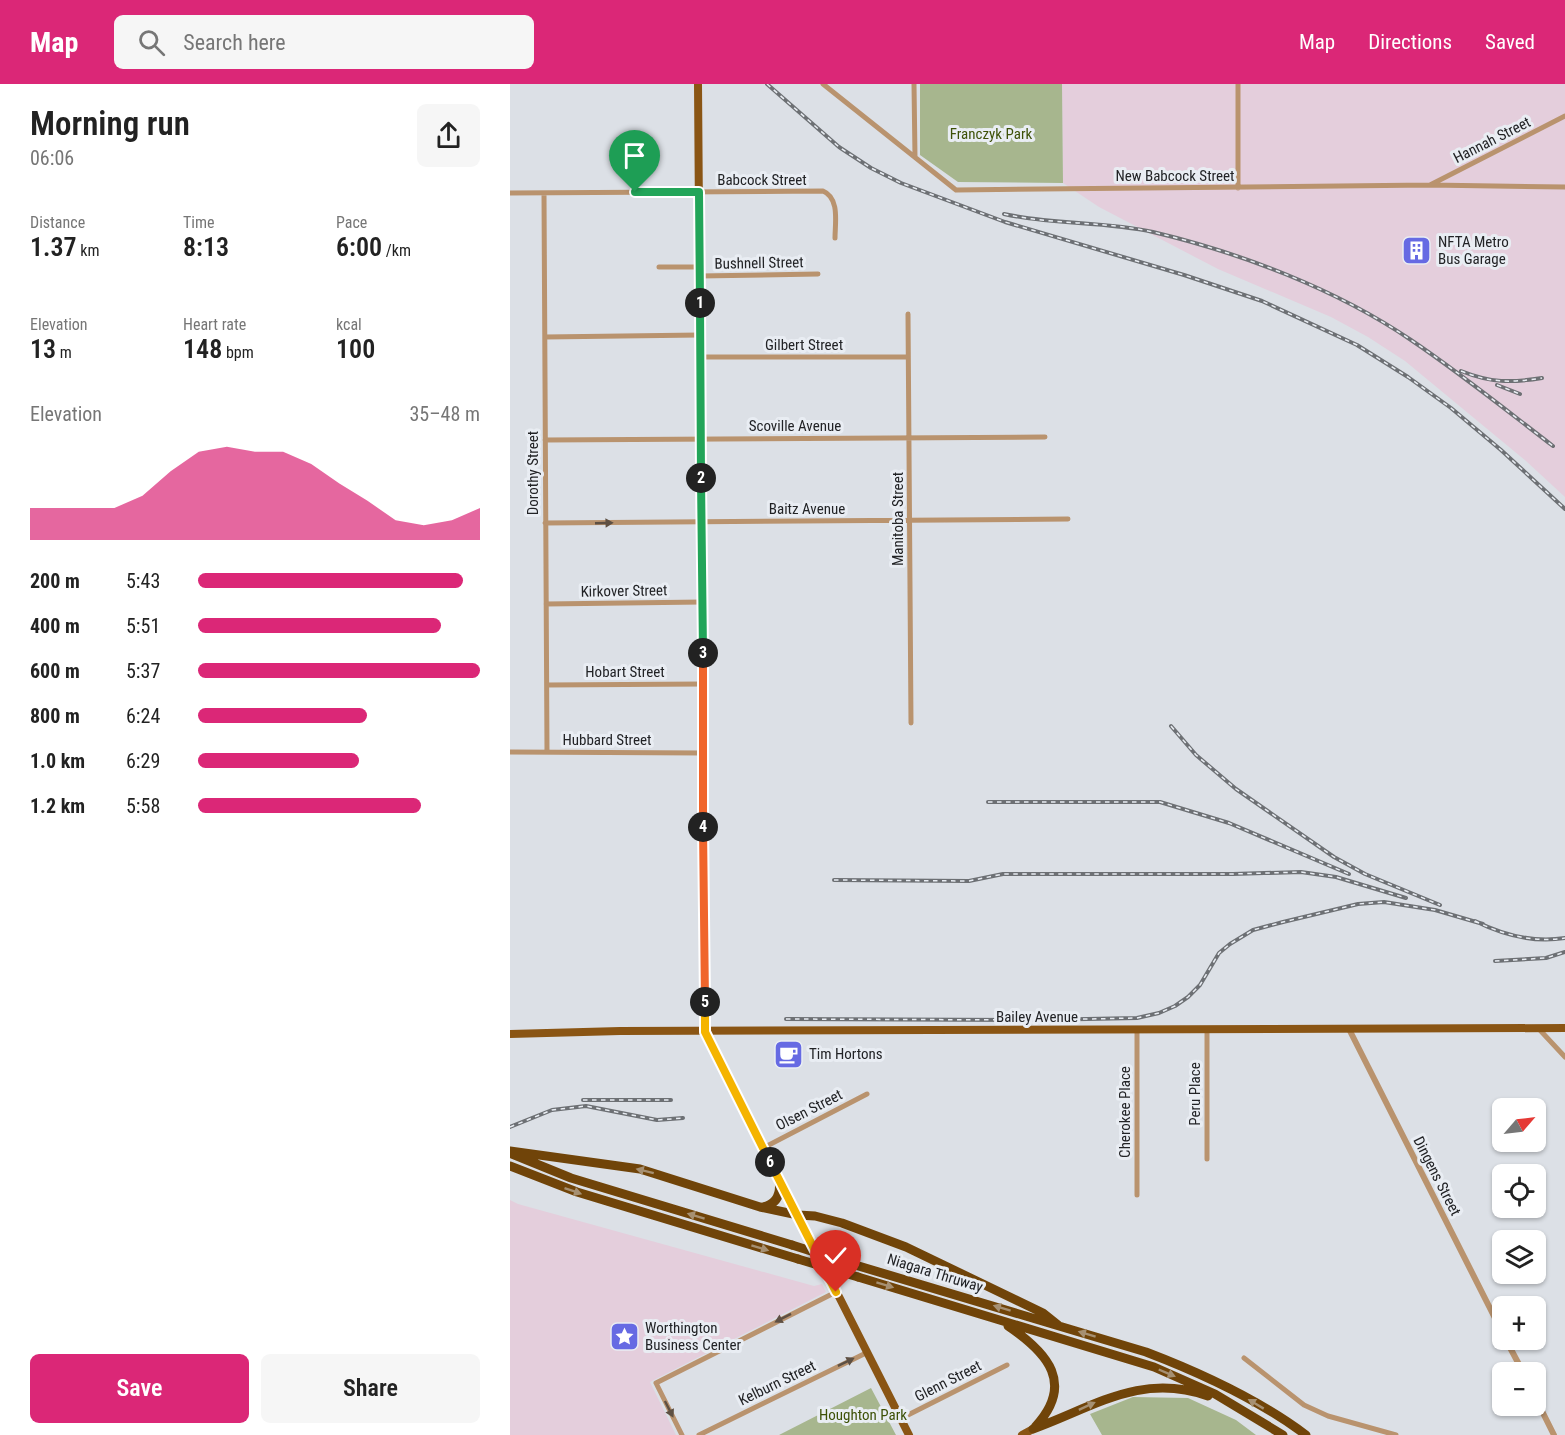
<!DOCTYPE html>
<meta charset="utf-8">
<style>
:root{--surface:#fff;--page:#f6f6f6;--text:#222;--muted:#767676;--accent:#db2777}
body{margin:0;font-family:"Roboto Condensed",sans-serif;background:var(--page);color:var(--text);height:100vh;display:flex;flex-direction:column;font-size:22px;white-space:nowrap}
*{box-sizing:border-box;margin:0}
p{font-size:20px;color:var(--muted)}
.icon{flex:none;width:33px;height:33px;fill:none;stroke:currentColor;stroke-width:2;stroke-linecap:round;stroke-linejoin:round}
.map{position:relative;flex:1;overflow:hidden}
.side{display:flex;flex-direction:column;background:var(--surface);width:510px}
.side>*{flex:none}
.needle{width:39px;rotate:62deg}
.tools{position:absolute;left:982px;top:1014px;display:grid;gap:12px}
.tools a{display:grid;place-items:center;width:54px;height:54px;border-radius:9px;background:var(--surface);box-shadow:0 2px 4px #0004;font-size:30px}
.pin{position:absolute;display:grid;place-items:center;width:51px;height:51px;color:#fff;margin:-62px -26px;border-radius:50% 50% 50% 0;rotate:-45deg;box-shadow:0 0 6px #0007}
.pin .icon{rotate:45deg}
.km{position:absolute;width:30px;height:30px;margin:-15px;border-radius:50%;background:#222;color:#fff;font-size:16px;line-height:30px;text-align:center}
.round{display:grid;place-items:center;flex:none;width:63px;height:63px;border-radius:9px;background:var(--page)}
.overview{display:flex;align-items:center;justify-content:space-between;height:102px;padding:0 30px}
h1{font-size:33px;font-weight:600;line-height:45px}
.metrics{display:grid;grid-template-columns:repeat(3,1fr);gap:9px;height:102px;padding:6px 30px}
.metrics div{display:grid;align-content:center}
.metrics b{font-size:26px;font-weight:600}
.metrics small{font-size:16px;font-weight:400}
.metrics p{font-size:16px}
.chart{height:168px;padding:12px 30px}
.chart p{display:flex;justify-content:space-between}
.chart svg{width:100%;height:108px;margin-top:6px;fill:var(--accent);opacity:.7}
.primary-button{display:flex;gap:12px;margin-top:auto;padding:12px 30px}
.primary-button a{flex:1;height:69px;border-radius:9px;background:var(--accent);color:#fff;font-size:24px;font-weight:600;line-height:69px;text-align:center}
.primary-button a+a{background:var(--page);color:var(--text)}
ul{padding:0 30px;list-style:none;font-size:20px}
li{display:grid;grid-template-columns:96px 72px 1fr;align-items:center;height:45px}
li i{height:15px;border-radius:8px;background:var(--accent)}
header{display:flex;align-items:center;gap:36px;box-sizing:border-box;height:84px;padding:0 30px;background:var(--accent);color:#fff}
header strong{font-size:28px}
nav{display:flex;gap:33px;margin-inline-start:auto;font-size:21px}
.search{width:420px;height:54px;background:var(--page);display:flex;align-items:center;gap:15px;box-sizing:border-box;padding:0 21px;border-radius:9px;color:var(--muted);font-size:22px}
main{display:flex;flex:1;min-height:0}
.map>svg:first-child{display:block}
</style>
<header>
<strong>Map</strong>
<div class="search"><svg class="icon" aria-label="search" viewBox="0 0 24 24"><circle cx="10" cy="10" r="6"/><path d="M15 15l6 6"/></svg>Search here</div>
<nav><a>Map</a><a>Directions</a><a>Saved</a></nav>
</header>
<main>
<section class="side">
<div class="overview"><div><h1>Morning run</h1><p>06:06</p></div><a class="round"><svg class="icon" aria-label="share" viewBox="0 0 24 24"><path d="M12 15V3M7 8l5-5 5 5M5 13v7h14v-7"/></svg></a></div>
<div class="metrics">
<div><p>Distance</p><b>1.37<small> km</small></b></div>
<div><p>Time</p><b>8:13</b></div>
<div><p>Pace</p><b>6:00<small> /km</small></b></div>
</div>
<div class="metrics">
<div><p>Elevation</p><b>13<small> m</small></b></div>
<div><p>Heart rate</p><b>148<small> bpm</small></b></div>
<div><p>kcal</p><b>100</b></div>
</div>
<div class="chart"><p><span>Elevation</span>35–48 m</p>
<svg viewBox="0 0 160 44" preserveAspectRatio="none"><path d="M0 44V31L10 31L20 31L30 31L40 26L50 16L60 8L70 6L80 8L90 8L100 13L110 21L120 28L130 36L140 38L150 36L160 31V44z"/></svg>
</div>
<ul>
<li><b>200 m</b>5:43<i style="width:94%"></i></li>
<li><b>400 m</b>5:51<i style="width:86%"></i></li>
<li><b>600 m</b>5:37<i style="width:100%"></i></li>
<li><b>800 m</b>6:24<i style="width:60%"></i></li>
<li><b>1.0 km</b>6:29<i style="width:57%"></i></li>
<li><b>1.2 km</b>5:58<i style="width:79%"></i></li>
</ul>
<div class="primary-button"><a>Save</a><a>Share</a></div>
</section>
<div class="map">
<svg width="1055" height="1351" viewBox="0 0 1055 1351">
<rect width="100%" height="100%" fill="#dce0e6"/>
<path fill="#e4cedc" d="M 552,0 L 1055,0 L 1055,413 L 1016,377 L 895,277 L 858,253 L 821,233 L 708,185 L 589,123 L 553,99 Z
M 0,1116 L 8,1120 L 304,1202 L 312,1200 L 316,1208 L 140,1298 L 166,1351 L 0,1351 Z"/>
<path fill="#a7b68e" d="M 410,0 L 552,0 L 553,99 L 448,98 L 410,71 Z
M 361,1304 L 386,1351 L 269,1351 Z
M 623,1313 L 678,1314 L 726,1336 L 746,1351 L 592,1351 L 580,1330 Z"/>
<g fill="none" stroke-linecap="round" stroke-linejoin="round">
<path stroke="#b9936e" stroke-width="5" d="M 313,0 L 446,106 L 920,101 L 1055,103
M 404,0 L 405,73
M 728,0 L 728,104
M 920,101 L 1055,32
M 0,109 L 313,107 C 330,114 325,139 325,154
M 34,109 L 37,668
M 149,183 L 189,183
M 189,192 L 308,190
M 398,230 L 401,639
M 35,253 L 190,251
M 190,273 L 398,273
M 35,356 L 535,353
M 35,439 L 558,435
M 36,520 L 192,518
M 37,601 L 193,600
M 0,668 L 193,669
M 1028,944 L 1055,973
M 627,946 L 627,1111
M 253,1064 L 357,1010
M 697,1075 L 697,945
M 734,1274 L 794,1321 L 818,1332 L 886,1351
M 390,1335 L 497,1281
M 172,1351 L 146,1299 L 326,1208
M 189,1351 L 356,1269"/>
<path stroke="#b9936e" stroke-width="6" d="M 839,945 L 993,1250
M 996,1256 L 1013,1288
M 1026,1315 L 1044,1351"/>
<path stroke="#8a5514" stroke-width="8" d="M 188,0 L 193,669 L 192,789 L 195,948 L 399,1351
M 0,950 L 110,947 L 1055,944
M 512,1351 L 523,1345"/>
<path stroke="#704409" stroke-width="9" d="M 0,1067 L 130,1085 L 250,1123 L 288,1131 L 305,1132 L 332,1139 L 396,1163 L 533,1229 L 548,1241
M 2,1070 L 61,1094 L 282,1161
M 0,1082 L 67,1108 L 288,1175
M 253,1123 C 268,1120 271,1109 269,1096
M 342,1180 L 636,1268 C 691,1289 748,1315 796,1351
M 348,1193 L 644,1283 L 705,1310 L 773,1351
M 498,1242 C 538,1269 565,1300 525,1343
M 523,1345 C 584,1323 631,1288 698,1312"/>
<defs>
<path id="rail" d="M 257,0 L 329,63 L 361,84 L 391,99 L 495,138 L 674,191 L 752,217 L 847,261 L 898,293 L 941,324 L 991,366 L 1055,425
M 494,130 C 543,141 594,137 643,148 C 731,169 826,205 901,256 C 950,289 996,326 1043,362
M 951,287 C 981,299 1001,299 1032,294
M 987,301 L 1010,310
M 661,642 L 686,671 L 726,705 L 824,773 L 855,790 L 930,821
M 478,718 L 650,718 L 719,739 L 839,790
M 324,796 L 459,797 L 493,790 L 723,790 L 791,788 L 826,793 L 896,814
M 965,837 C 993,851 1024,859 1055,854
M 985,877 L 1036,874 L 1055,868
M 276,935 L 527,936 L 627,934 L 649,929 L 665,922 L 678,913 L 690,901 L 709,869 L 720,860 L 743,846 L 773,838 L 848,820 L 874,818 L 925,826 L 973,840
M 73,1016 L 161,1016
M 0,1043 L 42,1026 L 76,1022 L 147,1036 L 173,1034"/>
</defs>
<use href="#rail" stroke="#6d7074" stroke-width="4"/>
<use href="#rail" stroke="#e9edf3" stroke-width="1.5" stroke-dasharray="4.5" stroke-linecap="butt"/>
<path stroke="#704409" stroke-width="9" d="M 282,1161 L 342,1180
M 288,1175 L 348,1193"/>
</g>
<defs><path id="oneway-solid" d="M-6-.8H1V-3.2L6.5 0L1 3.2V.8H-6Z" transform="scale(1.5)"/></defs>
<g fill="#5e5043">
<use href="#oneway-solid" transform="translate(94 439) rotate(-2)"/>
<use href="#oneway-solid" transform="translate(273 1234) rotate(153)"/>
<use href="#oneway-solid" transform="translate(336 1278) rotate(-26)"/>
<use href="#oneway-solid" transform="translate(159 1325) rotate(63)"/>
</g>
<g fill="#a69072">
<use href="#oneway-solid" transform="translate(135 1087) rotate(-166)"/>
<use href="#oneway-solid" transform="translate(63 1107) rotate(19)"/>
<use href="#oneway-solid" transform="translate(186 1132) rotate(-163)"/>
<use href="#oneway-solid" transform="translate(250 1164) rotate(17)"/>
<use href="#oneway-solid" transform="translate(375 1201) rotate(17)"/>
<use href="#oneway-solid" transform="translate(492 1224) rotate(-163)"/>
<use href="#oneway-solid" transform="translate(577 1250) rotate(-163)"/>
<use href="#oneway-solid" transform="translate(657 1289) rotate(23)"/>
<use href="#oneway-solid" transform="translate(746 1320) rotate(-149)"/>
<use href="#oneway-solid" transform="translate(577 1322) rotate(-25)"/>
</g>
<g fill="none" stroke-linecap="round" stroke-linejoin="round">
<defs>
<path id="split-1" d="M 125,108 L 189,108 L 190,219"/>
<path id="split-2" d="M 190,219 L 191,394"/>
<path id="split-3" d="M 191,394 L 193,569"/>
<path id="split-4" d="M 193,569 L 193,743"/>
<path id="split-5" d="M 193,743 L 195,918"/>
<path id="split-6" d="M 195,918 L 195,948 L 260,1078"/>
<path id="split-7" d="M 260,1078 L 326,1208"/>
</defs>
<use href="#split-1" stroke="#fff" stroke-width="12"/>
<use href="#split-2" stroke="#fff" stroke-width="12"/>
<use href="#split-3" stroke="#fff" stroke-width="12"/>
<use href="#split-4" stroke="#fff" stroke-width="12"/>
<use href="#split-5" stroke="#fff" stroke-width="12"/>
<use href="#split-6" stroke="#fff" stroke-width="12"/>
<use href="#split-7" stroke="#fff" stroke-width="12"/>
<use href="#split-1" stroke="#22a559" stroke-width="8"/>
<use href="#split-2" stroke="#22a559" stroke-width="8"/>
<use href="#split-3" stroke="#22a559" stroke-width="8"/>
<use href="#split-4" stroke="#f0652b" stroke-width="8"/>
<use href="#split-5" stroke="#f0652b" stroke-width="8"/>
<use href="#split-6" stroke="#f5b400" stroke-width="8"/>
<use href="#split-7" stroke="#f5b400" stroke-width="8"/>
</g>
<defs>
<symbol id="building-square" viewBox="-11 -11 22 22"><rect x="-9" y="-9" width="18" height="18" rx="4" fill="#666ae3" stroke="#e9edf3"/><path d="M-4-6H4V6H1V3H-1V6H-4ZM-2.5-4.3h1.7v1.8h-1.7ZM.8-4.3h1.7v1.8H.8ZM-2.5-1h1.7V.8h-1.7ZM.8-1h1.7V.8H.8Z" fill="#fff"/></symbol>
<symbol id="cafe-square" viewBox="-11 -11 22 22"><rect x="-9" y="-9" width="18" height="18" rx="4" fill="#666ae3" stroke="#e9edf3"/><path d="M-5.5-4.5H6V0H3Q3 3.5 0 3.5H-2.5Q-5.5 3.5-5.5 0ZM3-3.2v2h1.7v-2ZM-6 4.5H4V6H-6Z" fill="#fff"/></symbol>
<symbol id="sight-square" viewBox="-11 -11 22 22"><rect x="-9" y="-9" width="18" height="18" rx="4" fill="#666ae3" stroke="#e9edf3"/><path d="M0-6L1.8-2.2L6-1.7L2.9 1.2L3.7 5.4L0 3.3L-3.7 5.4L-2.9 1.2L-6-1.7L-1.8-2.2Z" fill="#fff"/></symbol>
</defs>
<g fill-rule="evenodd">
<use href="#building-square" x="890" y="150" width="33" height="33"/>
<use href="#cafe-square" x="262" y="954" width="33" height="33"/>
<use href="#sight-square" x="98" y="1236" width="33" height="33"/>
</g>
<g text-anchor="middle" dominant-baseline="central" stroke-width="6" stroke-linejoin="round" paint-order="stroke">
<g font-size="15" fill="#3d5107" stroke="#e9edf3">
<text x="481" y="50">Franczyk Park</text>
<text x="353" y="1331">Houghton Park</text>
</g>
<g font-size="15" fill="#222326" stroke="#e9edf3">
<text transform="translate(982 56) rotate(-27)">Hannah Street</text>
<text x="665" y="92">New Babcock Street</text>
<text x="252" y="96">Babcock Street</text>
<text transform="translate(249 179) rotate(-1)">Bushnell Street</text>
<text x="294" y="261">Gilbert Street</text>
<text x="285" y="342">Scoville Avenue</text>
<text transform="translate(23 389) rotate(-90)">Dorothy Street</text>
<text x="297" y="425">Baitz Avenue</text>
<text transform="translate(388 435) rotate(-90)">Manitoba Street</text>
<text transform="translate(114 507) rotate(-1)">Kirkover Street</text>
<text x="115" y="588">Hobart Street</text>
<text x="97" y="656">Hubbard Street</text>
<text x="527" y="933">Bailey Avenue</text>
<text transform="translate(685 1010) rotate(-90)">Peru Place</text>
<text transform="translate(299 1026) rotate(-27)">Olsen Street</text>
<text transform="translate(615 1028) rotate(-90)">Cherokee Place</text>
<text transform="translate(927 1092) rotate(63)">Dingens Street</text>
<text transform="translate(425 1189) rotate(17)">Niagara Thruway</text>
<text transform="translate(438 1297) rotate(-27)">Glenn Street</text>
<text transform="translate(267 1299) rotate(-26)">Kelburn Street</text>
</g>
<g font-size="15" fill="#222326" stroke="#e9edf3" text-anchor="start">
<text x="928" y="158">NFTA Metro<tspan x="928" dy="17">Bus Garage</tspan></text>
<text x="299" y="970">Tim Hortons</text>
<text x="135" y="1244">Worthington<tspan x="135" dy="17">Business Center</tspan></text>
</g>
</g>
</svg>
<div class="tools">
<a><svg class="needle" viewBox="-14 -14 28 28"><path d="M0-13l5 13h-10z" fill="#e53935"/><path d="M0 13l5-13h-10z" fill="#767676"/></svg></a>
<a><svg class="icon" aria-label="locate" viewBox="0 0 24 24"><circle cx="12" cy="12" r="6"/><path d="M12 2v4M12 18v4M2 12h4M18 12h4"/></svg></a>
<a><svg class="icon" aria-label="layers" viewBox="0 0 24 24"><path d="M12 4l9 5-9 5-9-5zM3 14l9 5 9-5"/></svg></a>
<a>+</a>
<a>−</a>
</div>
<div class="pin" style="left:125px;top:108px;background:#1e9e55"><svg class="icon" aria-label="arrive" viewBox="0 0 24 24"><path d="M6 21V4h12l-3 4 3 4H6"/></svg></div>
<div class="pin" style="left:326px;top:1208px;background:#d93025"><svg class="icon" aria-label="check" viewBox="0 0 24 24"><path d="M5 12l5 5 9-10"/></svg></div>
<b class="km" style="left:190px;top:219px">1</b>
<b class="km" style="left:191px;top:394px">2</b>
<b class="km" style="left:193px;top:569px">3</b>
<b class="km" style="left:193px;top:743px">4</b>
<b class="km" style="left:195px;top:918px">5</b>
<b class="km" style="left:260px;top:1078px">6</b>
</div>
</main>
